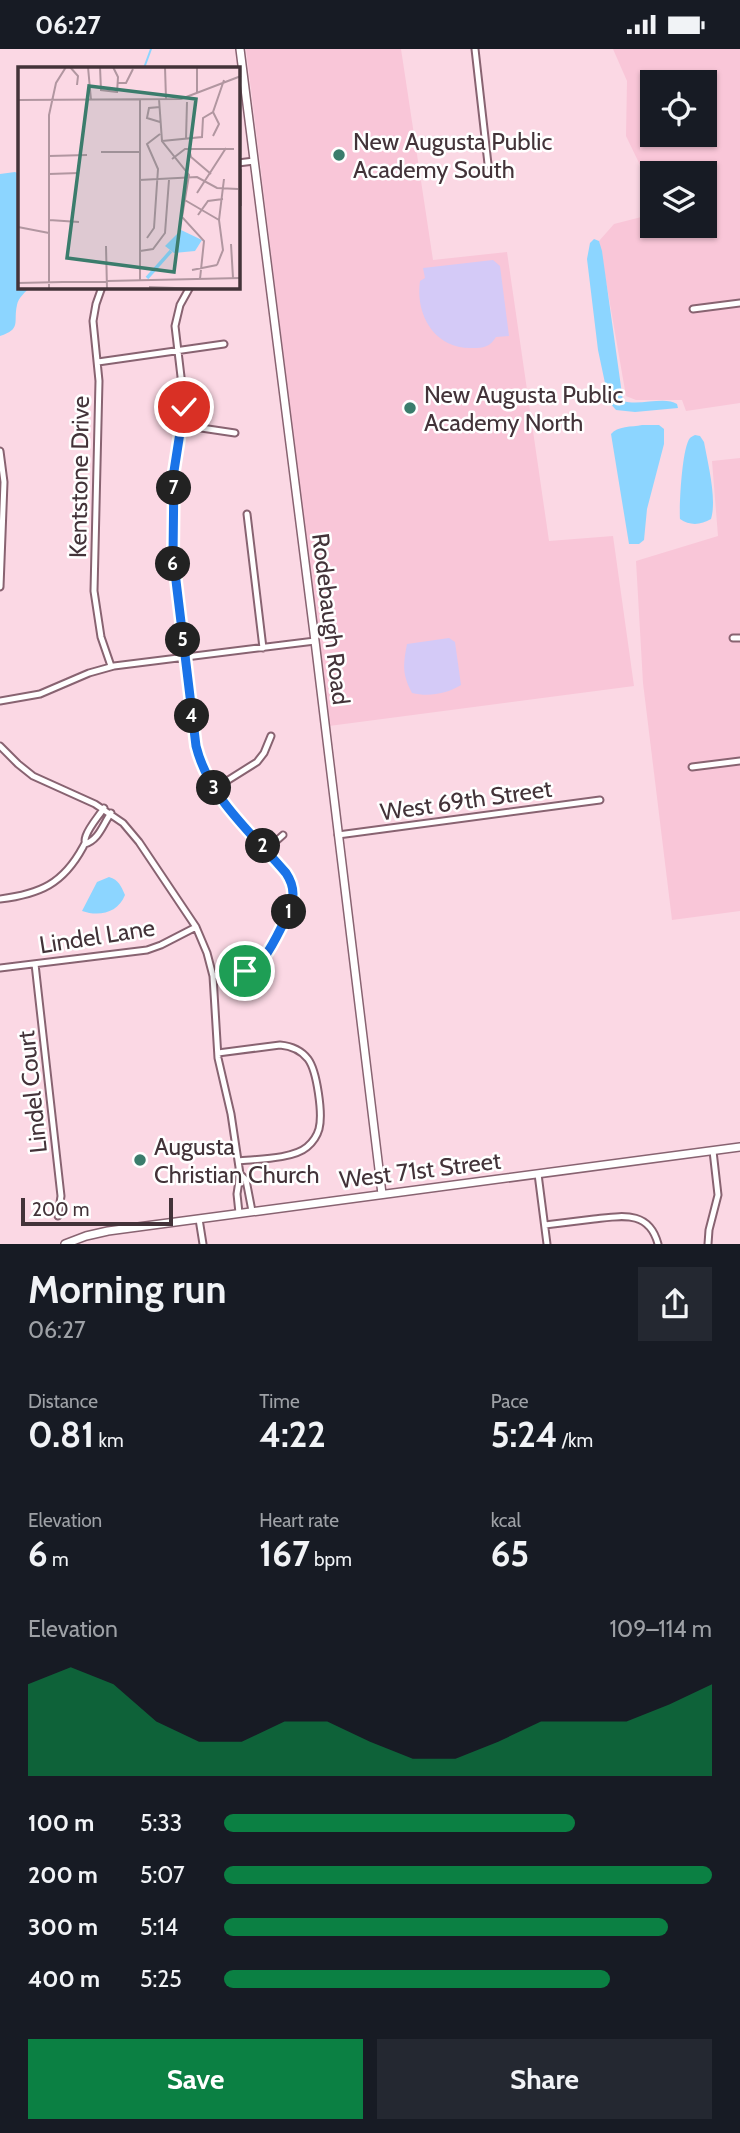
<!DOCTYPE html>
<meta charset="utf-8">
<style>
:root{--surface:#171b24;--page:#242831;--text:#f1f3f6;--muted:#9ea1a6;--accent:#0b8043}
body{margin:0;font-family:Cabin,sans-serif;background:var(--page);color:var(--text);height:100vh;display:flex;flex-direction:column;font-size:26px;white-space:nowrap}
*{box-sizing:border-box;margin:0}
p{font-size:23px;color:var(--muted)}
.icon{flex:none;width:38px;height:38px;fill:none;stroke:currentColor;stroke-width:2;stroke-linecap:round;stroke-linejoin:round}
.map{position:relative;height:1195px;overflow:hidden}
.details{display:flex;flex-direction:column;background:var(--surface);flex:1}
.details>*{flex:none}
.buttons{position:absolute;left:640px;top:21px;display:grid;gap:14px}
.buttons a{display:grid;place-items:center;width:77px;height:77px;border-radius:0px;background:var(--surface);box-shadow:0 2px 5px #0004;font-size:35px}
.scale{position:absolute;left:21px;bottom:18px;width:152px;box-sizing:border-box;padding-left:7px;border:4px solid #433339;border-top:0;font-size:19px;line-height:24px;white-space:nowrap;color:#433339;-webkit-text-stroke:5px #fff;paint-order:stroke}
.pin{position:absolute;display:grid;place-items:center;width:60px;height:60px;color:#fff;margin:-30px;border:4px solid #fff;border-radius:50%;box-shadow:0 2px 7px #0007}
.km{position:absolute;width:35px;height:35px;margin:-18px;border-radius:50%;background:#222;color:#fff;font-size:19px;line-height:35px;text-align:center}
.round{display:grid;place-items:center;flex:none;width:74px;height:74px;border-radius:0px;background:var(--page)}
.head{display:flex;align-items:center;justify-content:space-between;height:119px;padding:0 28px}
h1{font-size:38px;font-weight:700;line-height:52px}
.metrics{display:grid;grid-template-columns:repeat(3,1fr);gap:10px;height:119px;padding:7px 28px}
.metrics div{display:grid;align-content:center}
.metrics b{font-size:35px;font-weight:700}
.metrics small{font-size:19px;font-weight:400}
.metrics p{font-size:19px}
.chart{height:196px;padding:14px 28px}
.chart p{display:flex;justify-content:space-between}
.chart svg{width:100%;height:126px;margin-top:7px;fill:var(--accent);opacity:.7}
.primary-button{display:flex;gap:14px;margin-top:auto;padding:14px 28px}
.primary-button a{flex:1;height:80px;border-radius:0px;background:var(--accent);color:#fff;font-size:28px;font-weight:700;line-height:80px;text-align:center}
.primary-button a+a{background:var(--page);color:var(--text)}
ul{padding:0 28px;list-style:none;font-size:23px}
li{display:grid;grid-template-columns:112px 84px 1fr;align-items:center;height:52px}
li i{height:18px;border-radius:9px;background:var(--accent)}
.status{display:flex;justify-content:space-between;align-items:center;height:49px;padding:0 35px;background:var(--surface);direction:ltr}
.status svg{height:19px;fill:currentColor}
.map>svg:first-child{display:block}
</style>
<div class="status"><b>06:27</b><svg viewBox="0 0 49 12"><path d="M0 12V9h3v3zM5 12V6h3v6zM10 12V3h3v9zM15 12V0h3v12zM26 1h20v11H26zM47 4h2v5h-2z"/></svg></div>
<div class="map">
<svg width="740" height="1195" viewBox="0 0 740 1195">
<rect width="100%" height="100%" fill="#fbd8e4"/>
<path fill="#f9c6d8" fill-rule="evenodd" d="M 246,0 L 401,0 L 433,211 L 507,203 L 549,492 L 613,487 L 634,637 L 329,677 Z
M 613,0 L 740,0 L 740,354 L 686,362 L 682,351 L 636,351 L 626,347 L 599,192 L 614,175 L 653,165 L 653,177 L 705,177 L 705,124 L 653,124 L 653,143 L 626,87 L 627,32 ZM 653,33 L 705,33 L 705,86 L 653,86 Z
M 740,409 L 740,862 L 672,871 L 643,634 L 636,512 L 718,487 L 712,412 Z"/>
<path fill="#d4caf7" d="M 493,211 L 500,217 L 509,287 L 496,288 C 490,298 483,299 473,299 C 435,301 415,266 420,232 L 425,229 L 423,219 Z
M 449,589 L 455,593 L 461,636 C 446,645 429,648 412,644 C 402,625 403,616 407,595 Z"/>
<path fill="#8cd5ff" d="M 15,123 L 19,125 L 19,238 L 31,238 C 26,242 18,249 17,256 C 13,273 22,280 0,287 L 0,125 Z
M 594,190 L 599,192 L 602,202 L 623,352 C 640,357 665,347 677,355 L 678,359 L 635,363 L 616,361 L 609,353 L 598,301 L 587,210 L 590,194 Z
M 642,376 L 659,376 L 664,380 L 664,395 L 647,460 L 644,491 L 639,495 L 629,495 L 611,385 C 617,377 632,378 642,376 Z
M 695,386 L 700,387 L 704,393 C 708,415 717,450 711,470 C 701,476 690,477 680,470 C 679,457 682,398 690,389 C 691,388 693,387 695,386 Z
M 109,828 C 119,831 121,837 125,846 C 118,864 99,868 82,862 L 97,833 Z"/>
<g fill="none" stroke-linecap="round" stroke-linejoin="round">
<path stroke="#8cd5ff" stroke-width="2" d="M 144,19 L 151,0"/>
<defs>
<path id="street" d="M 475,0 L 488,115
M 238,114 L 254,112
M 102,238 L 96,255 L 93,272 L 99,332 L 94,542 L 101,588 L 111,617
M 190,238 L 180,256 L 175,277 L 184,353 L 174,422 L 173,507 L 195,692 C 206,747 251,783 286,824 C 290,830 293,837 293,845 C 293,861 265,912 250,920 C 239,926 225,926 213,927
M 693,260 L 740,254
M 98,313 L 224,295
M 181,376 L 235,384
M 0,402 L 4,433 L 0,538
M 247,465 L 263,599
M 733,589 L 740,589
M 0,652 L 40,645 L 89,624 L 114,617 L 315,592
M 0,697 L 18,715 L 33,727 L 95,755 L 123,774 L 139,793 L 196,878 L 207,904 L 213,927 L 218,1009 L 231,1065 L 240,1125 L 237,1145 L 239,1164
M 692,718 L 740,712
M 214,740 L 257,713 L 264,704 L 271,687
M 338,786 L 600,751
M 85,795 C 99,791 103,775 111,764
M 266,801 L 283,786
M 0,850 C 40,845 63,835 83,798 C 88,789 83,796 86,787 C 89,778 98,768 104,759
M 35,915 L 61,1147 L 58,1167
M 0,919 L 147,901 L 161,896 L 196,878
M 218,1004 L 280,996 C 291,997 301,1001 308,1010 C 317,1022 323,1065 319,1080 C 317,1087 313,1093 307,1098 C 293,1110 257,1110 238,1112
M 240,1125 L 246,1131 L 252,1162
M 538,1125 L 547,1195
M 199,1170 L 203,1195
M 545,1176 C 561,1174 578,1172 594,1170 C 622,1167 649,1161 658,1195
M 708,1195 L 709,1181 L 718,1146 L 713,1102"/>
<path id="secondary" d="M 240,0 L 315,592 L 382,1145
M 65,1195 L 86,1187 L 108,1182 L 740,1098"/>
</defs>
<use href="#street" stroke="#886371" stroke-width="9"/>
<use href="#secondary" stroke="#886371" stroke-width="10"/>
<use href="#street" stroke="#fff" stroke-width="5"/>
<use href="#secondary" stroke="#fff" stroke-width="7"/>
</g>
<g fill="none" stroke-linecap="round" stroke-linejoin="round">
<defs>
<path id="route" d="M 184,358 L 174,422 L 173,507 L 196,697 C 209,749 252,784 286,824 C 290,830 293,837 293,845 C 293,859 272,898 263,910 C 258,916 251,919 245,922"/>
</defs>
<use href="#route" stroke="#fff" stroke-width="14"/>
<use href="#route" stroke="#1a73e8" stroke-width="9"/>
</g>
<g fill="#3b7c6c" stroke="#fff" stroke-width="2.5">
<circle cx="339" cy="106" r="7"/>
<circle cx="410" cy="359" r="7"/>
<circle cx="140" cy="1111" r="7"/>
</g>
<g text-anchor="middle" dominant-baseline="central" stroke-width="5" stroke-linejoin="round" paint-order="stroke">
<g font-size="24" fill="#433339" stroke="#fff" text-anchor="start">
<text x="353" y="92">New Augusta Public<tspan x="353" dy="28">Academy South</tspan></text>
<text x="424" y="345">New Augusta Public<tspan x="424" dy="28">Academy North</tspan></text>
<text x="154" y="1097">Augusta<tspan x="154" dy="28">Christian Church</tspan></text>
</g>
<g font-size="24" fill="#433339" stroke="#fff">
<text transform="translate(79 428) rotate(-89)">Kentstone Drive</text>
<text transform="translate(331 570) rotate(83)">Rodebaugh Road</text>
<text transform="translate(466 751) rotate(-8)">West 69th Street</text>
<text transform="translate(97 887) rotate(-9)">Lindel Lane</text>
<text transform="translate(32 1043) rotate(-96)">Lindel Court</text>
<text transform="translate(420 1121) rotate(-7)">West 71st Street</text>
</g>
</g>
<g transform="translate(18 18)">
<rect width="222" height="222" fill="#fbd8e4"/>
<path d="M 163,163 L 184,173 L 177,184 L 156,186 L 147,179 Z" fill="#8cd5ff"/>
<path fill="none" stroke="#8cd5ff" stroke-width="3.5" d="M 129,211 L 153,184"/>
<path fill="none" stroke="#b196a0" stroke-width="2" d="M 52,0 L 60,9 L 59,18M 70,0 L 73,33M 82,0 L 83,23 L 99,25M 95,0 L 100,10 L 99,26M 147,0 L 148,32M 179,0 L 179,25M 99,16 L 108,16 L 115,2M 122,32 L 122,213M 141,32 L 144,74 L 171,108 L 164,150 L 186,174 L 182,212M 0,33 L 163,32 L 223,9M 142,40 L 131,41 L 129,51 L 142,55M 195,45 L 201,57 L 195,69M 168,72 L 169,35M 144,74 L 184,70 L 185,51 L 195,45 L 206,13M 171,82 L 173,90 L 193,107M 83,85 L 122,85M 31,89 L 69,88M 154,92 L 167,82 L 216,82M 223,102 L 223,139M 31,107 L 61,106M 121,113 L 179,110 L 199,121 L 220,122M 179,126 L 208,81M 165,132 L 201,153M 180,148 L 190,134 L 205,132M 31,153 L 61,155M 0,160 L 31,166M 129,171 L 136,161 L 140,102 L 129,77 L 142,67M 213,177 L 215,211M 88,179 L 89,222M 122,184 L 135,182 L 147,166 L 151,113M 199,198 L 205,183 L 201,153 L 206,112M 174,203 L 199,198M 0,216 L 223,211M 131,220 L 183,222M 31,222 L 31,48 L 38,16 L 48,0"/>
<path fill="#3b7c6c" fill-opacity="0.15" stroke="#3b7c6c" stroke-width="3.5" d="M 71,19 L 178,32 L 156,205 L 49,191 Z"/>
<rect width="222" height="222" fill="none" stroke="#433339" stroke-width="3.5"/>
</g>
</svg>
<div class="buttons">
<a><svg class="icon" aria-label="locate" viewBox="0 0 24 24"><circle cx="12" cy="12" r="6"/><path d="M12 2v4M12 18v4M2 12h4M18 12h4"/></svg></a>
<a><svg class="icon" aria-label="layers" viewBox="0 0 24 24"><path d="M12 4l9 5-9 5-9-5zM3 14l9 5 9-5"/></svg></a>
</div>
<div class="scale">200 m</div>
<div class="pin" style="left:245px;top:922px;background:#1e9e55"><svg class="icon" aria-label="arrive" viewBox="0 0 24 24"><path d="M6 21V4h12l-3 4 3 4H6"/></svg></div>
<div class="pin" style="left:184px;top:358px;background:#d93025"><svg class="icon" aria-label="check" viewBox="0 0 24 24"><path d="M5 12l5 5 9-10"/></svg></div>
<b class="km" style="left:289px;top:863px">1</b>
<b class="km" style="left:263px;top:797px">2</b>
<b class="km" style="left:214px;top:739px">3</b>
<b class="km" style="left:192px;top:667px">4</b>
<b class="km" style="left:183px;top:591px">5</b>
<b class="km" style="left:173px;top:515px">6</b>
<b class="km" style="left:174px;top:439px">7</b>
</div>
<section class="details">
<div class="head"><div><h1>Morning run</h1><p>06:27</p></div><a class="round"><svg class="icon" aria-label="share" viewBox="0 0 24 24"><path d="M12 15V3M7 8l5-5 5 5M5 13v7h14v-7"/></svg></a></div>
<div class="metrics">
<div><p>Distance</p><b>0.81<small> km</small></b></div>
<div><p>Time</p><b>4:22</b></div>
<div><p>Pace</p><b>5:24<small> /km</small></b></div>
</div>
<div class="metrics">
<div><p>Elevation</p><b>6<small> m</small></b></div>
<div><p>Heart rate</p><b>167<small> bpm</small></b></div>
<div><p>kcal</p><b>65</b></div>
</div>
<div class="chart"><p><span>Elevation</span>109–114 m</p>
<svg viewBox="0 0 160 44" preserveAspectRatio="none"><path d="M0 44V12L10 6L20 12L30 25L40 32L50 32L60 25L70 25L80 32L90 38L100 38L110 32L120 25L130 25L140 25L150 19L160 12V44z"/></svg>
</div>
<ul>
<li><b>100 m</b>5:33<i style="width:72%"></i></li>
<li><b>200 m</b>5:07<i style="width:100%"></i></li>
<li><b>300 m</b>5:14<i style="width:91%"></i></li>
<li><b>400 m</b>5:25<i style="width:79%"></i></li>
</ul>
<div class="primary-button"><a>Save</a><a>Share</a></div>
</section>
